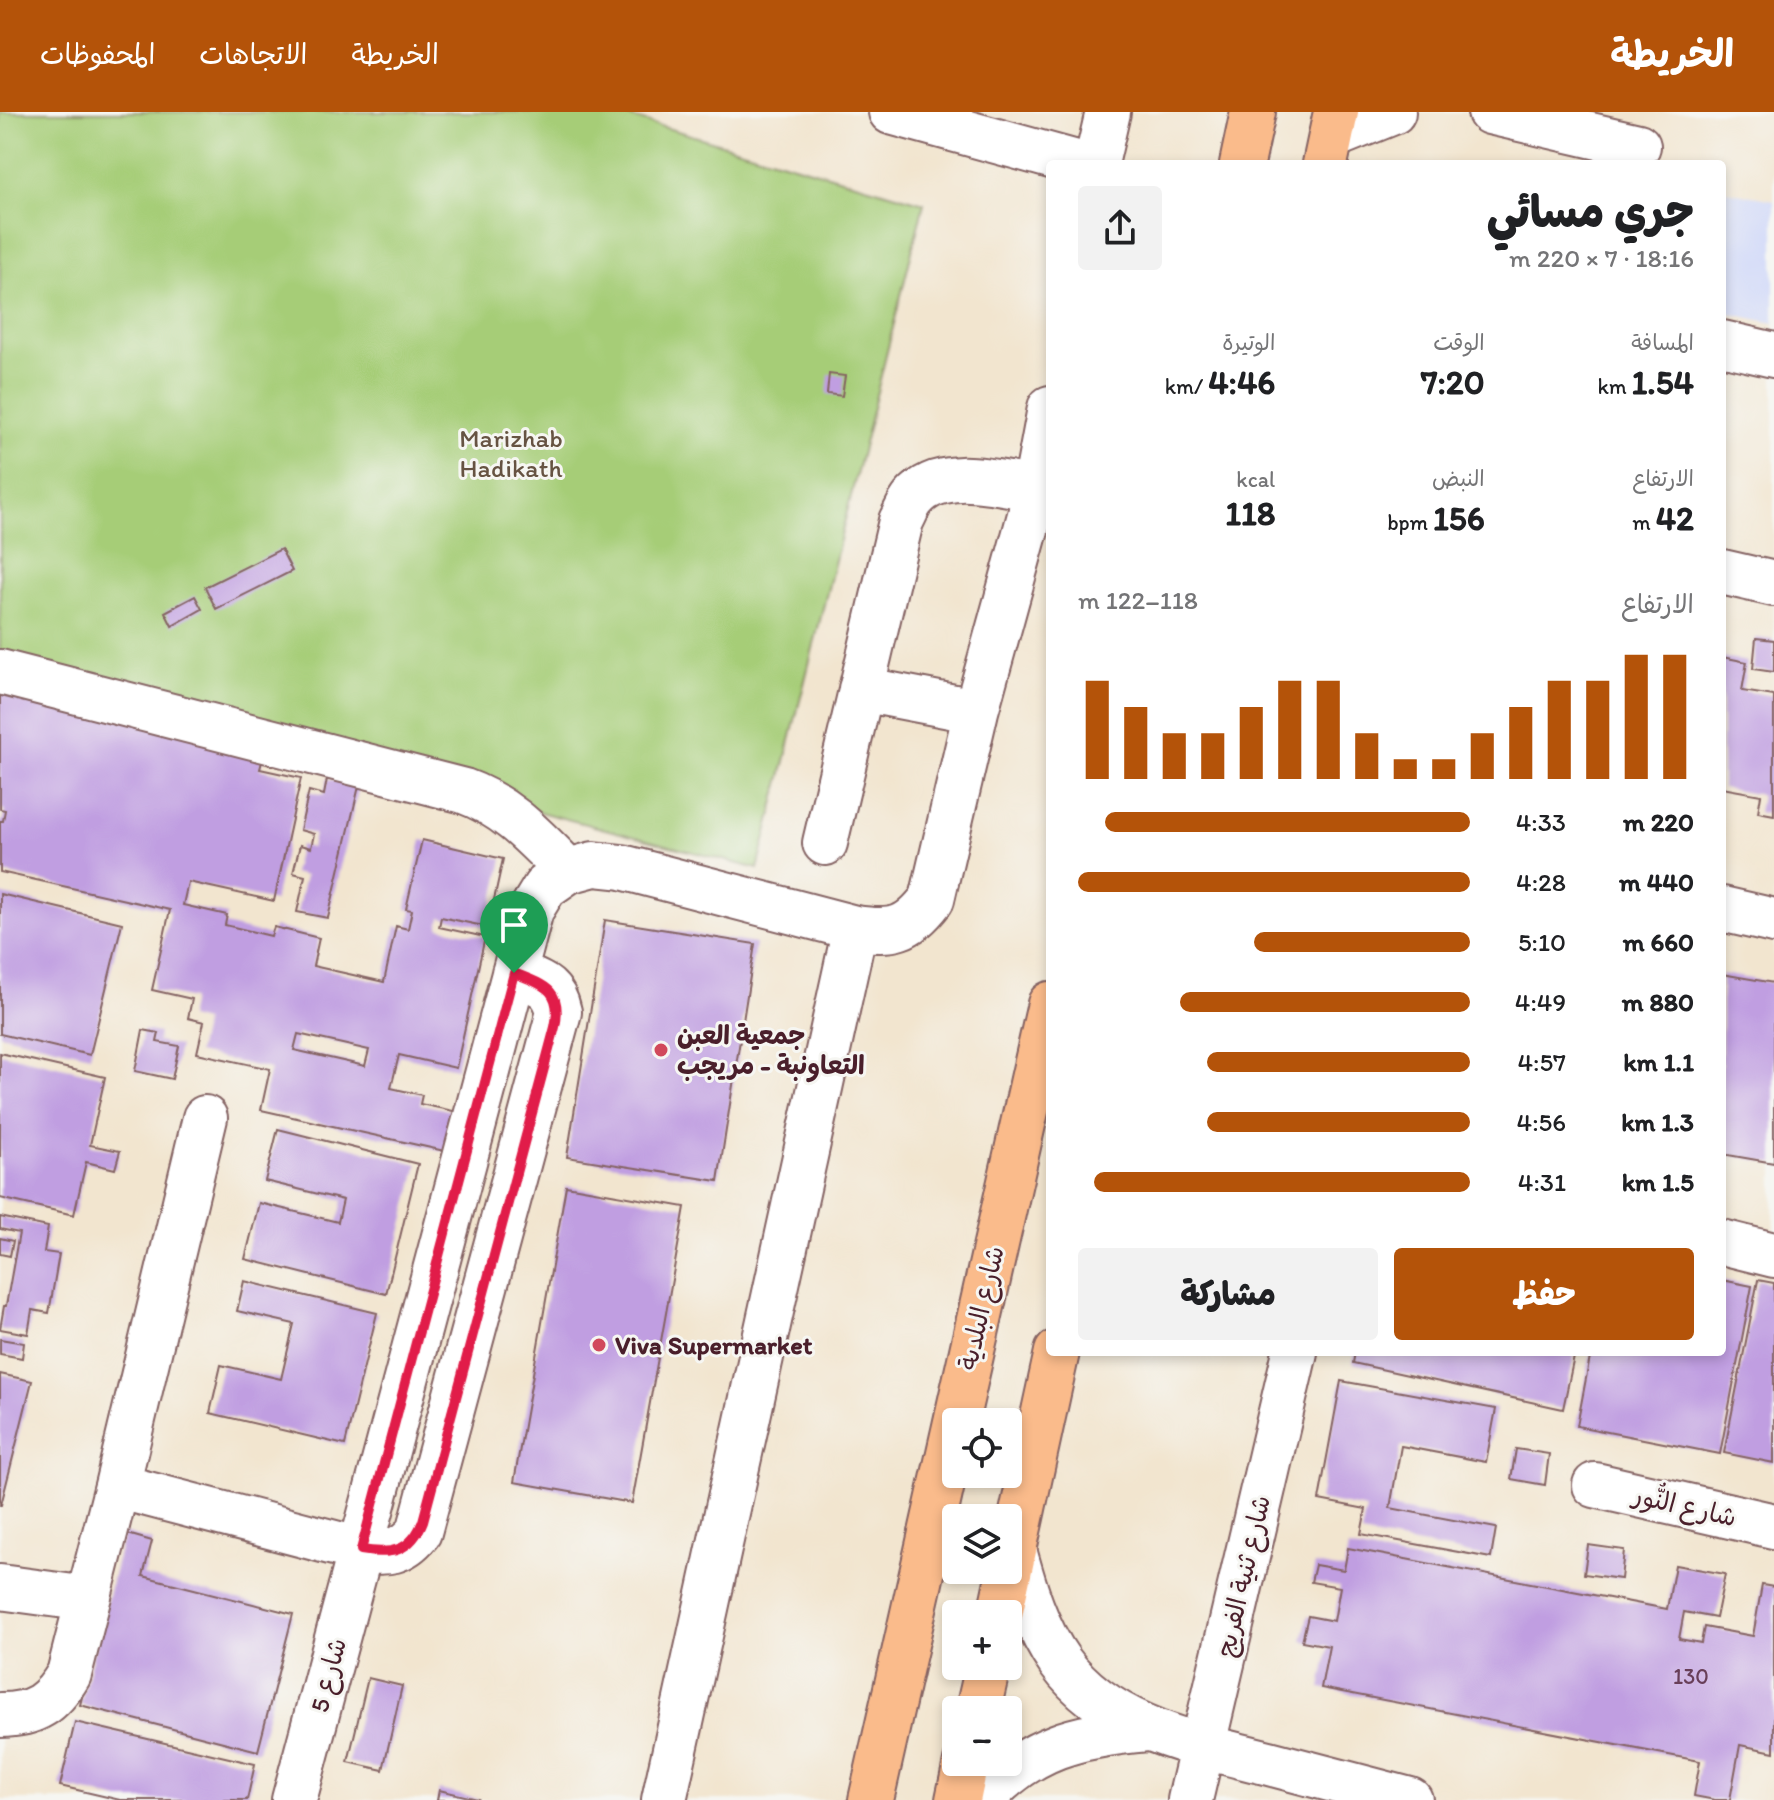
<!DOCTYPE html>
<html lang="ar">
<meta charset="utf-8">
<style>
:root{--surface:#fff;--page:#f2f2f2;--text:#202124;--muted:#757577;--accent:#b45309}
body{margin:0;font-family:Itim,"Playpen Sans Arabic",sans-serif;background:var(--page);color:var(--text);direction:rtl;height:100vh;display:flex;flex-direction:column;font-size:30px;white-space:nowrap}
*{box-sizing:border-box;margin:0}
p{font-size:26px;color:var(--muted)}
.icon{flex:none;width:44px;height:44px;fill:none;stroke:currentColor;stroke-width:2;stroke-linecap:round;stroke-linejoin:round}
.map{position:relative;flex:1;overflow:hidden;direction:ltr}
.sheet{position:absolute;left:1046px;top:48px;width:680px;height:1196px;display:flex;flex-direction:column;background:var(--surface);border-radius:8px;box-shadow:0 4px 12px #0003;direction:rtl}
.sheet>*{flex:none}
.buttons{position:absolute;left:942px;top:1296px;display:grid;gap:16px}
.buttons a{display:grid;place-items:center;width:80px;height:80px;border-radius:8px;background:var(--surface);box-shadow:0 4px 12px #0003;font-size:40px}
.pin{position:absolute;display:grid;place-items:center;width:68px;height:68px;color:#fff;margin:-82px -34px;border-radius:50% 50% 50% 0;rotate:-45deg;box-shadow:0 0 8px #0007}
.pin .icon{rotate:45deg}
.round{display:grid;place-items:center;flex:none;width:84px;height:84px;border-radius:8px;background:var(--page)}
.head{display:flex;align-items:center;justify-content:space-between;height:136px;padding:0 32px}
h1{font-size:44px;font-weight:800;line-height:60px}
.stats{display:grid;grid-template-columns:repeat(3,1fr);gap:12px;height:136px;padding:8px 32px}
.stats div{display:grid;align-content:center}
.stats b{font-size:34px;font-weight:800}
.stats small{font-size:22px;font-weight:400}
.stats p{font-size:22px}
.chart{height:224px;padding:16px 32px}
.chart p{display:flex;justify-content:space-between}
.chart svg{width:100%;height:144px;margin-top:8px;stroke:var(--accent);stroke-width:6}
.button{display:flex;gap:16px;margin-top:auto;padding:16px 32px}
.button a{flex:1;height:92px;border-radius:8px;background:var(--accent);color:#fff;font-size:32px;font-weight:800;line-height:92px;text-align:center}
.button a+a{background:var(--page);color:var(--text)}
ul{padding:0 32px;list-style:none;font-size:26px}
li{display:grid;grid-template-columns:128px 96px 1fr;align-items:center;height:60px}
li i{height:20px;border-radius:10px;background:var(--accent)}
header{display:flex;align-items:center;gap:48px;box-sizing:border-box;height:112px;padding:0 40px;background:var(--accent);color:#fff}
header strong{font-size:38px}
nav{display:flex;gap:44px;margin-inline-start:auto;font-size:28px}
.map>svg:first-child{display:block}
</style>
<header>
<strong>الخريطة</strong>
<nav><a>الخريطة</a><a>الاتجاهات</a><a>المحفوظات</a></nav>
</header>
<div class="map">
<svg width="1774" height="1688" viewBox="0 0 1774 1688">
<rect width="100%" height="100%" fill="#f6f6f2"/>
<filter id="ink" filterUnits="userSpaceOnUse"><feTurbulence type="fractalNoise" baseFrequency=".0125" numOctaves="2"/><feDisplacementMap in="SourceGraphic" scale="16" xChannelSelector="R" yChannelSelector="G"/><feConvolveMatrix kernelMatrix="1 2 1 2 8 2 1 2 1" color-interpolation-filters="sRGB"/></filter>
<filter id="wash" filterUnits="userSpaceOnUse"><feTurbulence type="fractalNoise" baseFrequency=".006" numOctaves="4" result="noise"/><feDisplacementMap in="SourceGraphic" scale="32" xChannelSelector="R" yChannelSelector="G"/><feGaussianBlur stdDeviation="1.8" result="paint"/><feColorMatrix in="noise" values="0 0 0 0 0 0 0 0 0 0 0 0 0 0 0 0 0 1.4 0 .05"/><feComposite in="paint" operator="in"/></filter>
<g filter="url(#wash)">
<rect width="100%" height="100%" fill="#f2e5cf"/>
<path fill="#d1d9f9" d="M 1722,78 L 1774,88 L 1774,211 L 1722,200 Z"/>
<path fill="#a6cd77" stroke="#787651" stroke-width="2" d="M 0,0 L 612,0 L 924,91 L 758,757 L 0,559 Z"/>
<g id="blocks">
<path fill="#c09ee1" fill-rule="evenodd" d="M 829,262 L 845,264 L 842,284 L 827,282 Z
M 281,437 L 292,459 L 216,497 L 205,475 Z
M 195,484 L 202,497 L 172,514 L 165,500 Z
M 1756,526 L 1774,528 L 1774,560 L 1753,557 Z
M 1722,545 L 1747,550 L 1742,579 L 1774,584 L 1774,703 L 1758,700 L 1761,683 L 1722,676 Z
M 0,578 L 265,638 L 260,657 L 301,666 L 274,789 L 188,770 L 183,793 L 227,803 L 225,813 L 271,824 L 274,815 L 319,826 L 313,854 L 384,870 L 396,814 L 408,817 L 412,798 L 406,797 L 422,728 L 503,747 L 488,815 L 441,805 L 439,815 L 485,825 L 456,956 L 399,943 L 391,976 L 422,983 L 420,992 L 458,1000 L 449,1040 L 261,998 L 270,957 L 197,941 L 204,910 L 188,906 L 192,887 L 152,878 L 170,798 L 0,760 L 0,709 L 3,709 L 5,698 L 0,697 ZM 298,922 L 369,938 L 365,954 L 294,938 Z
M 327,667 L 359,674 L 328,806 L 297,800 L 305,764 L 293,761 L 300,733 L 311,736 L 314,722 L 300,718 L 309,679 L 324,683 Z
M 0,782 L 122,811 L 90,943 L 0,922 Z
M 605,808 L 755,832 L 718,1069 L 567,1045 Z
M 1722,862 L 1774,871 L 1774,1051 L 1722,1042 Z
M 143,918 L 159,921 L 157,930 L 179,934 L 172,967 L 135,959 Z
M 0,941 L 105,965 L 90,1033 L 120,1039 L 115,1057 L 86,1050 L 74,1103 L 0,1086 Z
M 278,1017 L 418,1052 L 386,1182 L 245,1147 L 259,1091 L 338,1110 L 343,1088 L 265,1069 Z
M 566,1074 L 685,1095 L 632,1391 L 514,1370 Z
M 0,1105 L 48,1115 L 44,1140 L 59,1142 L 49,1201 L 32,1198 L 28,1222 L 0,1217 L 4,1194 L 6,1194 L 19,1121 L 0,1117 Z
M 0,1126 L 13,1129 L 10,1144 L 0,1142 Z
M 1722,1168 L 1752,1174 L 1720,1342 L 1577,1314 L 1591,1240 L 1722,1240 Z
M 1758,1168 L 1774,1171 L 1774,1351 L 1724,1341 Z
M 244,1169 L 377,1201 L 345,1333 L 210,1301 L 221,1253 L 281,1267 L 294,1212 L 237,1199 Z
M 0,1227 L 24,1231 L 22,1246 L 0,1242 Z
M 1355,1240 L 1575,1240 L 1563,1297 L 1353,1251 Z
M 0,1262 L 32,1269 L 1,1393 L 0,1393 Z
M 1341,1269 L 1496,1297 L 1486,1350 L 1401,1334 L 1390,1396 L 1496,1416 L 1491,1446 L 1361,1422 L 1366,1397 L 1319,1388 Z
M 1516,1337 L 1549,1342 L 1545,1373 L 1511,1367 Z
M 124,1421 L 152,1429 L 143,1464 L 293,1502 L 258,1639 L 80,1593 Z
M 1588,1433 L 1624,1438 L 1621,1467 L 1584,1462 Z
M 1348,1436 L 1667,1497 L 1675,1453 L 1725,1462 L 1716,1506 L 1684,1500 L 1679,1527 L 1701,1531 L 1704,1515 L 1753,1524 L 1762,1473 L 1774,1475 L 1774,1640 L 1740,1633 L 1730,1688 L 1715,1688 L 1694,1684 L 1700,1649 L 1321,1576 L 1329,1534 L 1302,1529 L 1308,1504 L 1334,1509 L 1340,1475 L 1311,1470 L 1315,1453 L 1344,1458 Z
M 368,1566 L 402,1574 L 383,1658 L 348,1650 Z
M 75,1610 L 255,1652 L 247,1688 L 120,1688 L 60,1674 Z
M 439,1678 L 478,1687 L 477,1688 L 437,1688 Z"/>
</g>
</g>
<g filter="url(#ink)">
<use href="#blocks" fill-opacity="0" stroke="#856464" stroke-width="2"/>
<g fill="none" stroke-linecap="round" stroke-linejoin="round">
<defs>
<path id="minor" d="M 891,0 L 1080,52
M 1490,0 L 1638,34
M 1331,25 L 1393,0
M 1096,52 L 1108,0
M 1722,231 L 1774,243
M 1722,460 L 1774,472
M 0,560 L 464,679 C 508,695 535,726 568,759
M 861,577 L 976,599
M 825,731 L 901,409 C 905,402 908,393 913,387 C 940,353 999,371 1035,377
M 1722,797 L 1774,809
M 1722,1130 L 1774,1143
M 1595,1373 L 1774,1414
M 117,1374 L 361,1438 C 387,1442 402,1441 419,1420 L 559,900 C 553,872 538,871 514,861
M 1014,1438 C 1025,1478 1036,1516 1060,1550 C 1109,1617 1194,1632 1269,1651 C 1316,1663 1363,1676 1410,1688
M 0,1475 L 88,1487
M 0,1603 C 35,1603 52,1591 69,1562 L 117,1374 L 205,1006
M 294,1688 L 531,798 L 545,775 L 568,759 L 594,752 L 622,755 L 855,816 C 893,821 908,819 932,787 L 976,599 L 1030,403 L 1050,296
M 664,1688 L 855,816
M 982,1688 C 1029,1634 1079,1623 1148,1617
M 1190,1688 L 1295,1240"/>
<path id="major" d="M 1242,52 L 1253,0
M 1325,52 L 1336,0
M 1000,1502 L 1057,1240
M 978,1598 L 988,1554
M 871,1688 L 1050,892
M 958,1688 L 966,1650"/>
</defs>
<use href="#minor" stroke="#856464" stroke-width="48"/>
<use href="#major" stroke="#856464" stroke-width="48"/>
<use href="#minor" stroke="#fff" stroke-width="44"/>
<use href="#major" stroke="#fabb8b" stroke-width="44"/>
</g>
</g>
<g fill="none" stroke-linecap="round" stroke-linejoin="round" filter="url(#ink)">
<defs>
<path id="route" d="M 514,861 C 545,873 563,878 555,915 L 423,1409 C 411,1440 391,1443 361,1438 Z"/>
</defs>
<use href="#route" stroke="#fff" stroke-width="16"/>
<use href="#route" stroke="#e11d48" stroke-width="10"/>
</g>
<g fill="#d1495b" stroke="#f6f6f2" stroke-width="3">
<circle cx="661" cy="938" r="8"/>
<circle cx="599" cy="1233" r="8"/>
</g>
<g text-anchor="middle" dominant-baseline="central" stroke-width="6" stroke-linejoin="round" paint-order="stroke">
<g font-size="22" fill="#683f58">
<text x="1691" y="1564">130</text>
</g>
<g font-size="26" fill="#665342" stroke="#f6f6f2">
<text x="511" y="326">Marizhab<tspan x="511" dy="30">Hadikath</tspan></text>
</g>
<g font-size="26" font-weight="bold" fill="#4a1f2b" stroke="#f6f6f2" text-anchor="start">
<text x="677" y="923">جمعية العبن<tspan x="677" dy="30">التعاونبة - مريجب</tspan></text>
<text x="615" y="1233">Viva Supermarket</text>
</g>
<g font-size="26" fill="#4a1f2b" stroke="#f6f6f2">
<text transform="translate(981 1196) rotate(-77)">شارع البلدية</text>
<text transform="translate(1685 1394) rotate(13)">شارع النُّور</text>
<text transform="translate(1243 1464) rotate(-77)">شارع ثنية الفريج</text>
<text transform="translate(328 1563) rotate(-75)">شارع 5</text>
</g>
</g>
</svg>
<div class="buttons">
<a><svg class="icon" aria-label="locate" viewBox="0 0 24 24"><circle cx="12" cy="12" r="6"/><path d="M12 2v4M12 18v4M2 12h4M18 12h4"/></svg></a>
<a><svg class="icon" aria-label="layers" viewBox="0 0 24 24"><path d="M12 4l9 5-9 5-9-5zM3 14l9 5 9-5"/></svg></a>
<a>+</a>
<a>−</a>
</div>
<div class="pin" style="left:514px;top:861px;background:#1e9e55"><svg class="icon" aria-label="arrive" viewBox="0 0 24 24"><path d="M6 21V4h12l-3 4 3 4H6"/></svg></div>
<section class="sheet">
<div class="head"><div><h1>جري مسائي</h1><p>18:16 · 7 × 220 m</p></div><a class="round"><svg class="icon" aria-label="share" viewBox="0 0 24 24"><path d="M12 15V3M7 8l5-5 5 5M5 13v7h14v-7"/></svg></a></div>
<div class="stats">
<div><p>المسافة</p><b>1.54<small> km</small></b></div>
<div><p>الوقت</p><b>7:20</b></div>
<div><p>الوتيرة</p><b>4:46<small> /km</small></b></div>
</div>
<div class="stats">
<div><p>الارتفاع</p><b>42<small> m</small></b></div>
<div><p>النبض</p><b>156<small> bpm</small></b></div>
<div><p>kcal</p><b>118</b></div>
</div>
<div class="chart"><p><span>الارتفاع</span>118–122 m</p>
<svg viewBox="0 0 160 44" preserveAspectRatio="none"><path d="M5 44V14M15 44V22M25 44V30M35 44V30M45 44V22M55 44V14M65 44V14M75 44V30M85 44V38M95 44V38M105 44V30M115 44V22M125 44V14M135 44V14M145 44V6M155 44V6"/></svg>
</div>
<ul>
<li><b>220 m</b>4:33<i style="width:93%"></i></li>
<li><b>440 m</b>4:28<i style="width:100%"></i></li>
<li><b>660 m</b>5:10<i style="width:55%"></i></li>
<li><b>880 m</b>4:49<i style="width:74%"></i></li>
<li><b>1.1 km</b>4:57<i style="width:67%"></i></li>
<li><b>1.3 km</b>4:56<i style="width:67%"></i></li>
<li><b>1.5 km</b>4:31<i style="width:96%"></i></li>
</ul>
<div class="button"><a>حفظ</a><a>مشاركة</a></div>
</section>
</div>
